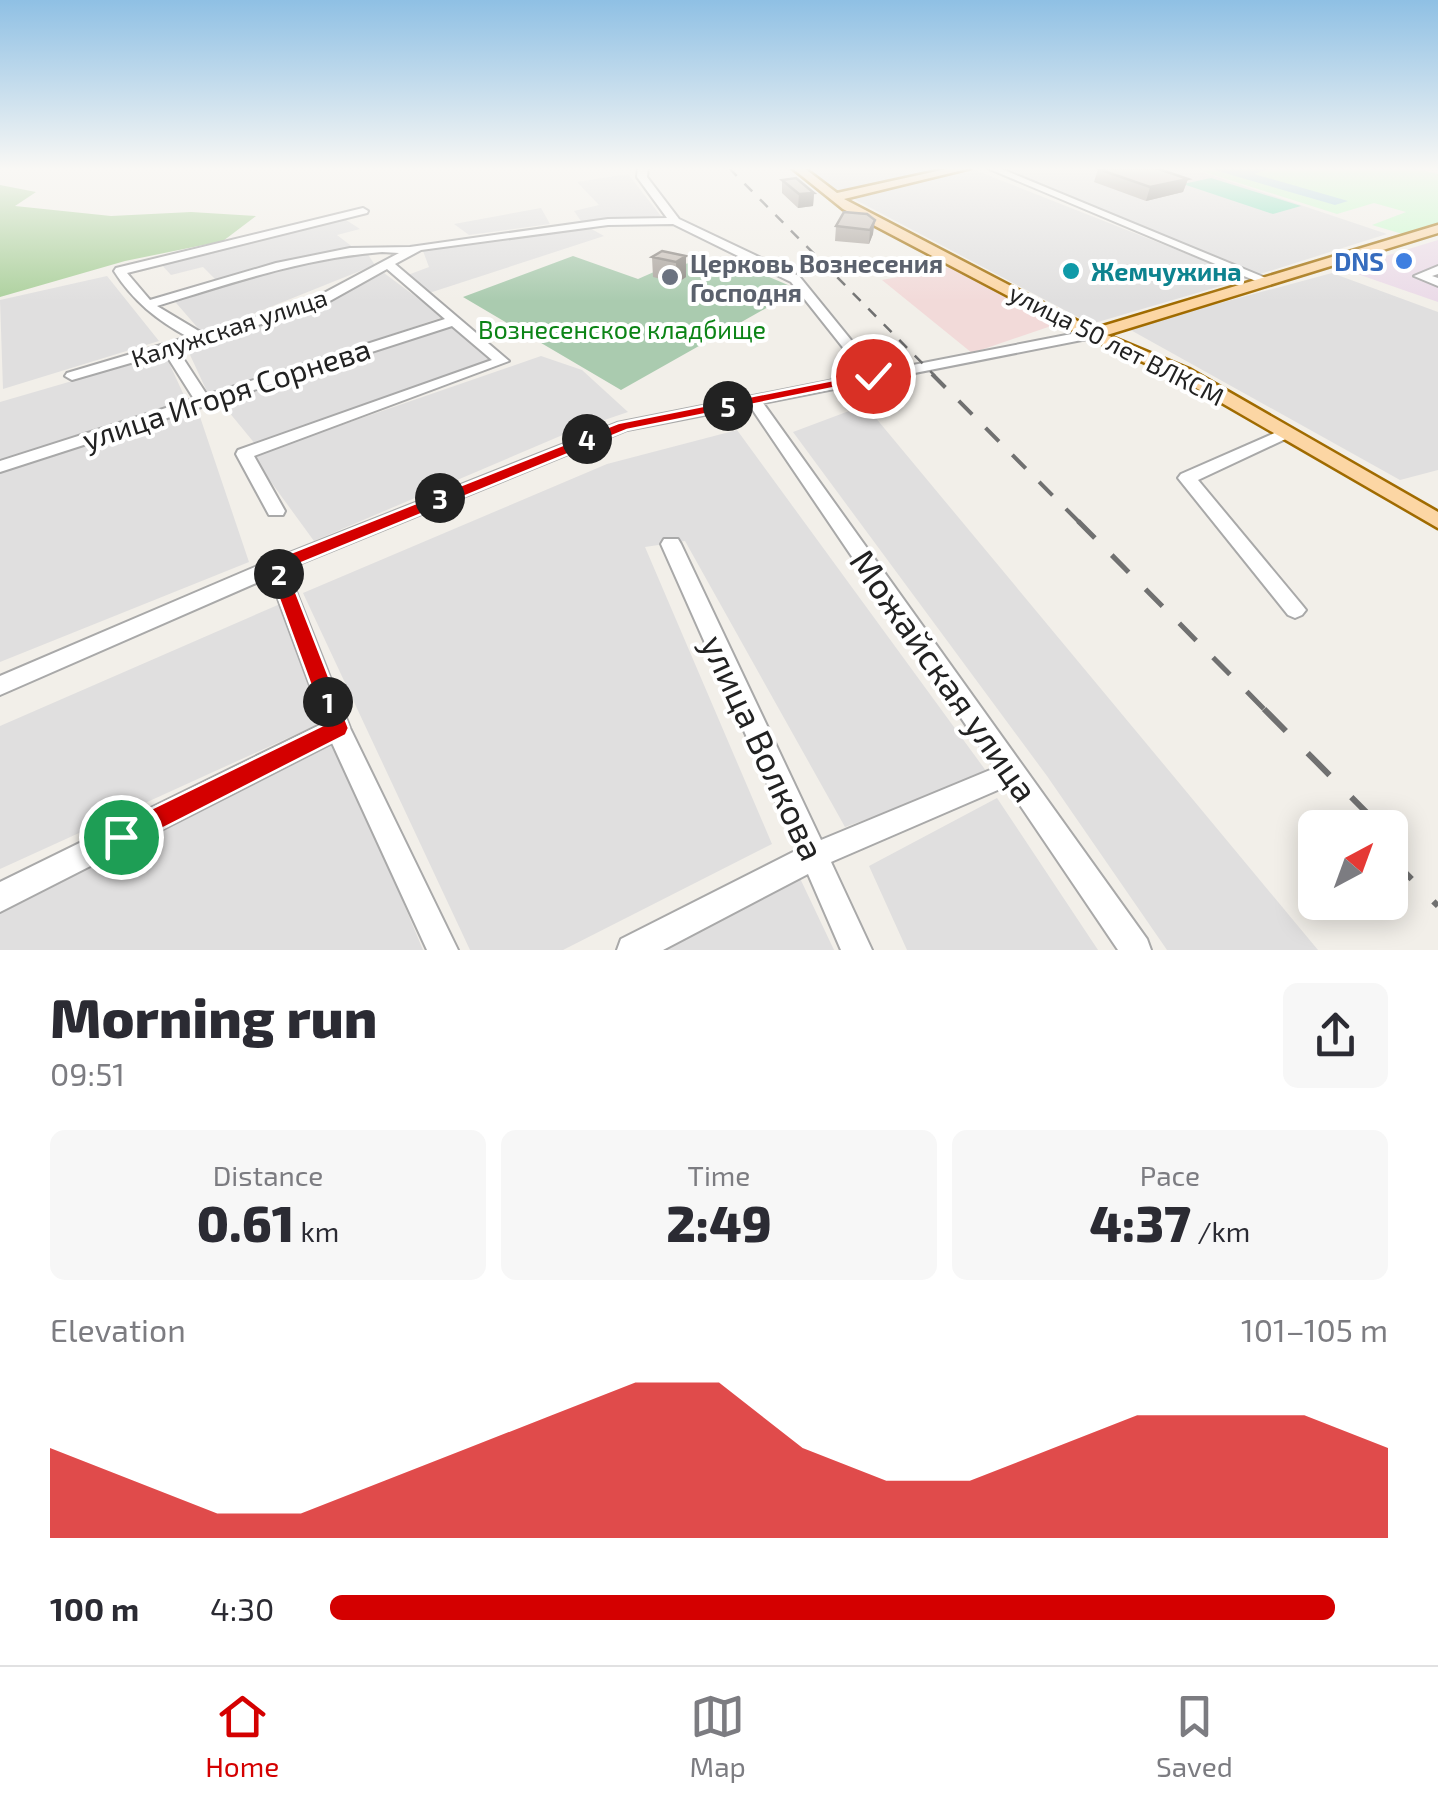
<!DOCTYPE html>
<meta charset="utf-8">
<style>
:root{--surface:#fff;--page:#f7f7f7;--text:#2b2b33;--muted:#7c7c81;--line:#e1e1e2;--accent:#d40000}
body{margin:0;font-family:"Exo 2",sans-serif;background:var(--page);color:var(--text);height:100vh;display:flex;flex-direction:column;font-size:38px;white-space:nowrap}
*{box-sizing:border-box;margin:0}
p{font-size:32px;color:var(--muted)}
.icon{flex:none;width:55px;height:55px;fill:none;stroke:currentColor;stroke-width:2;stroke-linecap:round;stroke-linejoin:round}
.map{position:relative;height:950px;overflow:hidden}
.side{display:flex;flex-direction:column;background:var(--surface);flex:1}
.side>*{flex:none}
.needle{width:65px;rotate:41deg}
.controls{position:absolute;left:1298px;top:810px;display:grid;gap:20px}
.controls a{display:grid;place-items:center;width:110px;height:110px;border-radius:15px;background:var(--surface);box-shadow:0 5px 25px #0003;font-size:50px}
.pin{position:absolute;display:grid;place-items:center;width:85px;height:85px;color:#fff;margin:-42px;border:5px solid #fff;border-radius:50%;box-shadow:0 2px 10px #0007}
.km{position:absolute;width:50px;height:50px;margin:-25px;border-radius:50%;background:#222;color:#fff;font-size:28px;line-height:50px;text-align:center}
.round{display:grid;place-items:center;flex:none;width:105px;height:105px;border-radius:15px;background:var(--page)}
.head{display:flex;align-items:center;justify-content:space-between;height:170px;padding:0 50px}
h1{font-size:55px;font-weight:800;line-height:75px}
.metrics{display:grid;grid-template-columns:repeat(3,1fr);gap:15px;height:170px;padding:10px 50px}
.metrics div{display:grid;align-content:center;border-radius:15px;background:var(--page);text-align:center}
.metrics b{font-size:50px;font-weight:800}
.metrics small{font-size:28px;font-weight:400}
.metrics p{font-size:28px}
.chart{height:280px;padding:20px 50px}
.chart p{display:flex;justify-content:space-between}
.chart svg{width:100%;height:180px;margin-top:10px;fill:var(--accent);opacity:.7}
ul{padding:0 50px;list-style:none;font-size:32px}
li{display:grid;grid-template-columns:160px 120px 1fr;align-items:center;height:75px}
li i{height:25px;border-radius:12px;background:var(--accent)}
.tab-bar{display:flex;justify-content:space-around;align-items:center;height:140px;border-top:2px solid var(--line);background:var(--surface);font-size:28px;color:var(--muted)}
.tab-bar a{display:grid;justify-items:center;gap:5px}
.tab-bar .on{color:var(--accent)}
.map>svg:first-child{display:block}
</style>
<div class="map">
<svg width="1438" height="950" viewBox="0 0 1438 950">
<rect width="100%" height="100%" fill="#f2efe9"/>
<path fill="#e0dfdf" d="M 807,168 L 941,168 L 867,186 L 830,191 Z
M 993,168 L 1190,168 L 1387,234 L 1257,275 Z
M 975,170 L 1248,278 L 1091,324 L 854,199 Z
M 628,174 L 664,220 L 583,224 L 574,211 L 599,205 L 577,182 Z
M 541,208 L 550,224 L 469,235 L 454,224 Z
M 343,218 L 360,229 L 337,235 L 354,248 L 219,283 L 203,267 L 171,275 L 159,262 Z
M 588,227 L 604,236 L 426,294 L 405,276 L 429,267 L 423,251 Z
M 365,250 L 375,265 L 203,334 L 171,297 Z
M 384,273 L 443,317 L 209,396 L 185,344 L 285,319 Z
M 1332,273 L 1438,312 L 1438,470 L 1400,480 L 1127,328 Z
M 107,276 L 159,341 L 3,389 L 0,300 Z
M 449,323 L 494,360 L 256,445 L 219,400 Z
M 165,354 L 187,402 L 0,461 L 0,402 Z
M 541,356 L 582,370 L 628,412 L 572,431 L 314,541 L 252,456 Z
M 865,405 L 1318,950 L 1167,950 L 1047,776 L 793,432 Z
M 197,408 L 249,562 L 0,662 L 0,470 Z
M 737,430 L 989,775 L 845,827 L 685,541 L 645,547 L 772,844 L 563,950 L 470,950 L 303,593 L 607,464 Z
M 287,601 L 323,722 L 0,869 L 0,726 Z
M 335,738 L 423,950 L 0,950 L 0,893 Z
M 997,798 L 1098,950 L 907,950 L 869,866 Z
M 797,872 L 834,950 L 641,950 Z"/>
<path fill="#f2dad9" d="M 950,267 L 1057,324 L 972,353 L 882,280 Z"/>
<path fill="#ebdbe8" d="M 1438,240 L 1438,302 L 1343,269 Z"/>
<path fill="#add19e" d="M 0,185 L 36,192 L 15,206 L 111,216 L 191,212 L 256,216 L 223,241 L 125,261 L 0,297 Z"/>
<path fill="#aacbaf" d="M 573,256 L 638,279 L 663,268 L 722,257 L 788,285 L 793,293 L 621,390 L 463,297 Z"/>
<path fill="#c8facc" d="M 1192,168 L 1412,168 L 1438,174 L 1438,223 L 1406,235 L 1372,225 L 1406,212 L 1374,203 L 1337,214 Z"/>
<path fill="#88e0be" d="M 1211,178 L 1301,206 L 1273,214 L 1183,184 Z"/>
<path fill="#aad3df" d="M 1272,168 L 1254,174 L 1348,201 L 1335,205 L 1211,169 Z"/>
<g fill="none" stroke-linecap="round" stroke-linejoin="round">
<defs>
<path id="minor" d="M 638,168 L 648,168 L 647,177 L 679,219 L 799,276 L 877,372 L 1092,330 L 1099,334 L 1092,338 L 763,403 L 1147,939 L 1151,950 L 1118,950 L 1007,786 L 831,862 L 872,950 L 841,950 L 808,874 L 663,950 L 617,950 L 621,939 L 797,850 L 661,544 L 664,539 L 678,539 L 681,544 L 821,840 L 995,768 L 750,406 L 627,430 L 287,569 L 350,728 L 458,950 L 427,950 L 332,743 L 0,912 L 0,882 L 324,723 L 270,577 L 0,695 L 0,676 L 269,561 L 617,423 L 864,374 L 791,282 L 673,224 L 608,225 L 421,250 L 395,264 L 509,361 L 254,456 L 285,511 L 283,515 L 269,515 L 236,454 L 238,450 L 492,360 L 452,326 L 0,472 L 0,461 L 194,399 L 165,353 L 72,380 L 65,376 L 67,373 L 188,337 C 157,320 133,301 114,271 L 116,268 L 363,208 L 368,211 L 367,213 L 127,273 L 150,300 L 276,263 L 350,248 L 410,247 L 608,219 L 667,218 L 637,177 ZM 382,252 L 399,253 L 309,301 L 202,333 L 157,306 C 232,283 304,258 382,252 ZM 387,269 L 445,319 L 207,395 L 177,349 L 319,307 Z
M 987,168 L 999,168 L 1273,281 L 1263,284 Z
M 1438,266 L 1438,274 L 1432,276 L 1438,278 L 1438,286 L 1414,276 Z
M 1286,428 L 1294,433 L 1292,436 L 1198,480 L 1302,605 L 1306,610 L 1302,615 L 1295,618 L 1288,615 L 1178,478 L 1181,474 Z"/>
<path id="major" d="M 792,168 L 804,168 L 837,193 L 951,168 L 971,168 L 844,199 L 1093,329 L 1438,225 L 1438,233 L 1107,335 L 1189,369 L 1438,512 L 1438,528 L 1177,377 L 1086,337 L 843,209 Z"/>
</defs>
<use href="#minor" stroke="#a9a9a9" stroke-width="4"/>
<use href="#major" stroke="#a06b00" stroke-width="5"/>
<use href="#minor" fill="#fff" fill-rule="evenodd"/>
<use href="#major" fill="#fcd6a4" fill-rule="evenodd"/>
<path stroke="#707070" stroke-width="2.5" stroke-dasharray="11 11" stroke-linecap="butt" d="M 729,168 L 935,376"/>
<path stroke="#707070" stroke-width="4" stroke-dasharray="19 19" stroke-linecap="butt" d="M 932,374 L 1081,524"/>
<path stroke="#707070" stroke-width="5" stroke-dasharray="24 24" stroke-linecap="butt" d="M 1078,521 L 1267,712"/>
<path stroke="#707070" stroke-width="6" stroke-dasharray="31 31" stroke-linecap="butt" d="M 1264,709 L 1382,828
M 1390,857 L 1438,906"/>
</g>
<path fill="#aba49e" d="M 1098,169 L 1188,179 L 1183,192 L 1146,201 L 1094,182 Z
M 782,180 L 814,193 L 813,206 L 798,208 L 782,193 Z
M 867,214 L 873,234 L 869,244 L 835,241 L 836,226 Z
M 686,256 L 686,277 L 677,283 L 653,277 L 652,257 Z"/>
<path fill="#8b8681" d="M 1188,179 L 1183,192 L 1146,201 L 1150,187 Z
M 814,193 L 813,206 L 798,208 L 799,194 Z
M 875,220 L 873,234 L 869,244 L 870,230 Z
M 686,256 L 686,277 L 677,283 L 676,262 Z"/>
<path fill="#c7bfb8" stroke="#8b8681" stroke-width="2.5" d="M 1104,168 L 1156,168 L 1188,179 L 1150,187 L 1098,169 Z
M 796,178 L 814,193 L 799,194 L 782,180 Z
M 844,212 L 867,214 L 875,220 L 870,230 L 836,226 Z
M 662,251 L 686,256 L 676,262 L 652,257 Z"/>
<linearGradient id="sky" x2="0" y2="1"><stop stop-color="#8fc0e4"/><stop offset="0.56" stop-color="#f9f8f5"/><stop offset="1" stop-color="#f9f8f5" stop-opacity="0"/></linearGradient>
<rect width="1438" height="301" fill="url(#sky)"/>
<path fill="#d40000" stroke="#fff" stroke-width="2.5" d="M 873,372 L 880,376 L 878,379 L 627,430 L 287,569 L 349,728 L 346,735 L 130,845 L 121,849 L 112,845 L 108,837 L 112,828 L 325,724 L 267,566 L 270,561 L 618,423 Z"/>
<circle fill="#3f7fe0" stroke="#fff" stroke-width="4" cx="1404" cy="261" r="10"/>
<circle fill="#0f9aa8" stroke="#fff" stroke-width="4" cx="1071" cy="271" r="10"/>
<circle fill="#6b7280" stroke="#fff" stroke-width="4" cx="670" cy="277" r="10"/>
<g text-anchor="middle" dominant-baseline="central" stroke-width="8" stroke-linejoin="round" paint-order="stroke">
<g font-size="25" font-weight="bold" fill="#366cbe" stroke="#fff" text-anchor="end">
<text x="1384" y="261">DNS</text>
</g>
<g font-size="25" font-weight="bold" fill="#5b616d" stroke="#fff" text-anchor="start">
<text x="690" y="263">Церковь Вознесения<tspan x="690" dy="29">Господня</tspan></text>
</g>
<g font-size="25" font-weight="bold" fill="#0d838f" stroke="#fff" text-anchor="start">
<text x="1091" y="271">Жемчужина</text>
</g>
<g font-size="25" fill="#222" stroke="#fff">
<text transform="translate(229 327) rotate(-18)">Калужская улица</text>
<text transform="translate(1117 344) rotate(27)">улица 50 лет ВЛКСМ</text>
</g>
<g font-size="25" fill="#0c8416" stroke="#fff">
<text x="622" y="329">Вознесенское кладбище</text>
</g>
<g font-size="30" fill="#222" stroke="#fff">
<text transform="translate(226 393) rotate(-18)">улица Игоря Сорнева</text>
</g>
<g font-size="35" fill="#222" stroke="#fff">
<text transform="translate(945 675) rotate(55)">Можайская улица</text>
<text transform="translate(764 747) rotate(65)">улица Волкова</text>
</g>
</g>
</svg>
<div class="controls">
<a><svg class="needle" viewBox="-14 -14 28 28"><path d="M0-13l5 13h-10z" fill="#e53935"/><path d="M0 13l5-13h-10z" fill="#7c7c81"/></svg></a>
</div>
<div class="pin" style="left:121px;top:837px;background:#1e9e55"><svg class="icon" aria-label="arrive" viewBox="0 0 24 24"><path d="M6 21V4h12l-3 4 3 4H6"/></svg></div>
<div class="pin" style="left:873px;top:376px;background:#d93025"><svg class="icon" aria-label="check" viewBox="0 0 24 24"><path d="M5 12l5 5 9-10"/></svg></div>
<b class="km" style="left:328px;top:702px">1</b>
<b class="km" style="left:279px;top:574px">2</b>
<b class="km" style="left:440px;top:498px">3</b>
<b class="km" style="left:587px;top:439px">4</b>
<b class="km" style="left:728px;top:406px">5</b>
</div>
<section class="side">
<div class="head"><div><h1>Morning run</h1><p>09:51</p></div><a class="round"><svg class="icon" aria-label="share" viewBox="0 0 24 24"><path d="M12 15V3M7 8l5-5 5 5M5 13v7h14v-7"/></svg></a></div>
<div class="metrics">
<div><p>Distance</p><b>0.61<small> km</small></b></div>
<div><p>Time</p><b>2:49</b></div>
<div><p>Pace</p><b>4:37<small> /km</small></b></div>
</div>
<div class="chart"><p><span>Elevation</span>101–105 m</p>
<svg viewBox="0 0 160 44" preserveAspectRatio="none"><path d="M0 44V22L10 30L20 38L30 38L40 30L50 22L60 14L70 6L80 6L90 22L100 30L110 30L120 22L130 14L140 14L150 14L160 22V44z"/></svg>
</div>
<ul>
<li><b>100 m</b>4:30<i style="width:95%"></i></li>
</ul>
</section>
<nav class="tab-bar">
<a class="on"><svg class="icon" aria-label="home" viewBox="0 0 24 24"><path d="M3 11l9-7 9 7M6 9v11h12V9"/></svg>Home</a>
<a><svg class="icon" aria-label="map" viewBox="0 0 24 24"><path d="M3 6l6-2 6 2 6-2v14l-6 2-6-2-6 2zM9 4v14M15 6v14"/></svg>Map</a>
<a><svg class="icon" aria-label="saved" viewBox="0 0 24 24"><path d="M7 4h10v16l-5-4-5 4z"/></svg>Saved</a>
</nav>
